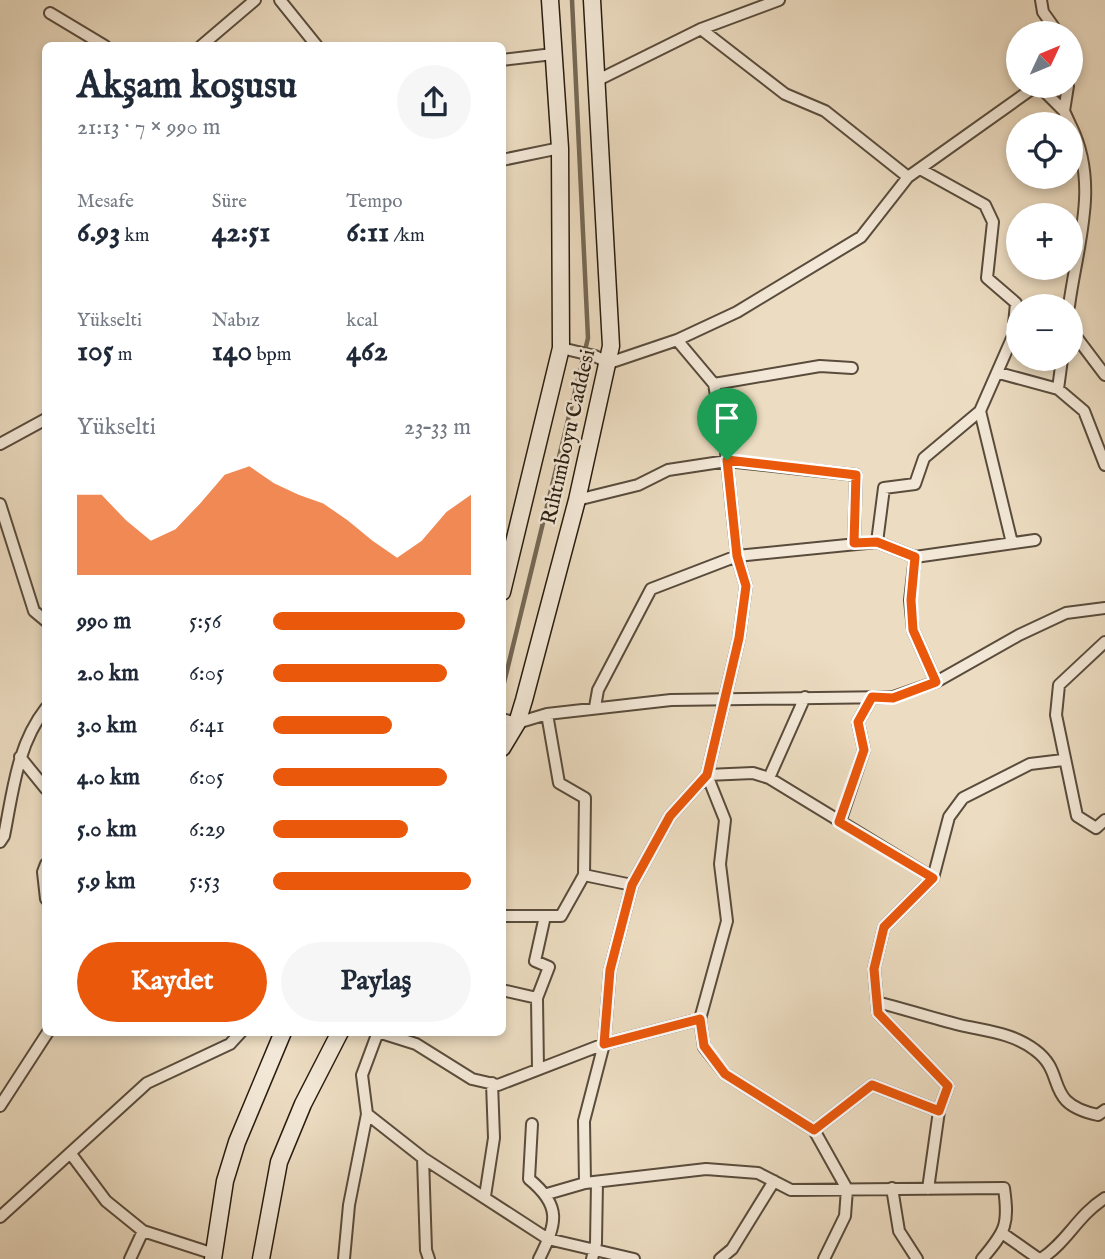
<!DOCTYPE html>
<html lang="tr">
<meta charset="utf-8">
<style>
:root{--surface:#fff;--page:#f6f6f7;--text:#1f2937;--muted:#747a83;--accent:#ea580c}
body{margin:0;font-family:"IM FELL English",serif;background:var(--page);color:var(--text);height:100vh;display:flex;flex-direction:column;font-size:26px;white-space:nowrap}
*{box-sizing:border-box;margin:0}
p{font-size:23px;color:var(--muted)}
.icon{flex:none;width:38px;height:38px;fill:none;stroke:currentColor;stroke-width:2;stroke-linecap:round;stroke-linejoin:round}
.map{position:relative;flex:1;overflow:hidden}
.details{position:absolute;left:42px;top:42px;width:464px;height:994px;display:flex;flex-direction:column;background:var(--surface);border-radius:10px;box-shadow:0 4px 10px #0003}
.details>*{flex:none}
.needle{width:46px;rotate:46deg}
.tools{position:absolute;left:1006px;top:21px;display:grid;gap:14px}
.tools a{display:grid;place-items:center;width:77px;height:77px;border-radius:50%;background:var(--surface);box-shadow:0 4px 10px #0003;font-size:35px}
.pin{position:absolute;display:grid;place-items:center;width:60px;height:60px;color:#fff;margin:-72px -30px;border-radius:50% 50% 50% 0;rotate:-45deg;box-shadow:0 0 7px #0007}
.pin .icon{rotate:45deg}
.round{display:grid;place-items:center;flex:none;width:74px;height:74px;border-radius:37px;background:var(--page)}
.headline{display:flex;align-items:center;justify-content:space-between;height:119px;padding:0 35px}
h1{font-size:38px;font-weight:700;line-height:52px}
.metrics{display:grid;grid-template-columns:repeat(3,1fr);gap:10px;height:119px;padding:7px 35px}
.metrics div{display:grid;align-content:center}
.metrics b{font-size:30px;font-weight:700}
.metrics small{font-size:19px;font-weight:400}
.metrics p{font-size:19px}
.chart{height:196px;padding:14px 35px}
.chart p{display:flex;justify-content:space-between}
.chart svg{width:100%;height:126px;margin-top:7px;fill:var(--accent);opacity:.7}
.button{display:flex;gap:14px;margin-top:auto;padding:14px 35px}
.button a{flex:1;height:80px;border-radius:42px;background:var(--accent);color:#fff;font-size:28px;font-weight:700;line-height:80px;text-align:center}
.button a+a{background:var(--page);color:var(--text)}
ul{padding:0 35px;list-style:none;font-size:23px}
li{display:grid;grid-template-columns:112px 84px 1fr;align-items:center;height:52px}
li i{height:18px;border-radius:9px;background:var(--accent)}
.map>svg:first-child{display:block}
</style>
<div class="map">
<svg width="1105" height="1259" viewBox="0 0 1105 1259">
<rect width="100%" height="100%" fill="#ecdcc1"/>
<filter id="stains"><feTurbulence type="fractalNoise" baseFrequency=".00286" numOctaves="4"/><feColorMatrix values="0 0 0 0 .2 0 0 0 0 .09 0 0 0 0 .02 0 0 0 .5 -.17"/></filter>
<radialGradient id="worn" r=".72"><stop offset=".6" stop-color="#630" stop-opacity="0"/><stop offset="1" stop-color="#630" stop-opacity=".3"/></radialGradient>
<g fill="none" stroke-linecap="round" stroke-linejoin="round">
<path stroke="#756855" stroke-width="4.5" d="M 502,691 L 588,338 L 572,0"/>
<defs>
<path id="street" d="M 280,0 L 317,46
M 1041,0 L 1043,12 L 1058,33
M 50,13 L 105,46
M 701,29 L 785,94 L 825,111 L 908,177
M 201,46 L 255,0
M 1071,51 L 1071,67
M 502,60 L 553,54
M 598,80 L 701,29 L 779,0
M 1039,86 L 1064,111 L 1070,124
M 1064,111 L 1068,86
M 502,160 L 560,148
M 1069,306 C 1077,245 1100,185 1071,126
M 1071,330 L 1105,375
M 561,348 L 595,356 L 609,363 L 677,340 L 737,312 L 861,237 L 908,177 L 1036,86
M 999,373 L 1058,389 L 1084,411 L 1105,465
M 714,384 L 820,366 L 852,368
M 1058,389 L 1062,359
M 980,411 L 1012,543
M 0,444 L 46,419
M 577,500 L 638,485 L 668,470 L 727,461 L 856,475 L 854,543
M 0,504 L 34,611 L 46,621
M 877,542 L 884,488 L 915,484 L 924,458 L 980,411 L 1013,336 L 1016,303 L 987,278 L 993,222 L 985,205 L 920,169
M 915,557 L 1035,540
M 1105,642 L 1059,685 L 1056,715 L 1077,816 L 1096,828 L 1105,820
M 595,707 L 598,690 L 651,589 L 737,556 L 877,542 L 915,557 L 910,600 L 913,630 L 936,682
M 502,719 L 517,723 L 547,714 L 671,700 L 893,697 L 936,682 L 1019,635 L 1066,613 L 1105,608
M 20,757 L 46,789
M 769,778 L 805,697
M 840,822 L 864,750 L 858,722 L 872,697
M 0,842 L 4,836 C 13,791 17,745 46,708
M 46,864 L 43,872 L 46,899
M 584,875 L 632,885
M 502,916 L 561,916 L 584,875 L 585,798 L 559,783 L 547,714
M 502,990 L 537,998
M 877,1002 C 904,1009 932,1018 960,1025 C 986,1031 1013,1033 1035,1050 C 1068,1074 1042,1103 1098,1115 L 1105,1110
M 538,1069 L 537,998 L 549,967 L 535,961 L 545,916
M 0,1106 L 48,1032
M 532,1124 L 529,1179 C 562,1206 557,1223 539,1259
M 814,1130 L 872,1085 L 939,1111
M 71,1154 L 106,1201 L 143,1231 L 214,1254
M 423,1158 L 426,1250 L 429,1259
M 585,1183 L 584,1121 L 604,1044 L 610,970 L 632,885 L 670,816 L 707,775 L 739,638 L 746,586 L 737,556 L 726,452 L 714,384 L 677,340
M 892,1188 L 899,1231 L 917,1259
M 928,1189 L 939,1111 L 948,1086 L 878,1013 L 874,969 L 884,927 L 933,878 L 949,817 L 963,798 L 1030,764 L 1063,760
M 547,1194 L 585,1183 L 706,1169 L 758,1173 L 791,1190 L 1004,1188 C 1009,1224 1006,1231 982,1259
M 485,1196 L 494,1138 L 492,1083
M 0,1217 L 147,1083 L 230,1044 L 241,1032
M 1002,1233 L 1039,1259
M 130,1259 L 143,1231
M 344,1259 L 349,1205 L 367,1114
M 592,1259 L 596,1243 L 597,1182
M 634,1259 L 548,1239 L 423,1158 L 367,1114 L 362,1075 L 378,1032 L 416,1044 L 472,1079 L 498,1085 L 604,1044 L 700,1019
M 720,1259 L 732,1249 L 774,1181
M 824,1259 L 845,1216 L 847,1189 L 814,1130 L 725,1074 L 704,1047 L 700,1019 L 727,921 L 720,864 L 725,820 L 707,775 L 753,773 L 769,778 L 933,878
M 1041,1259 C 1068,1241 1077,1216 1105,1198"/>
<path id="secondary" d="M 502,592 L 561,348 L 560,148 L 550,0
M 502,748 L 517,723 L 524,700 L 577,500 L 611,346 L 592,0
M 213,1259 L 225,1181 L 237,1142 L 283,1032
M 261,1259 L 279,1162 L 303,1104 L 340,1032"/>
</defs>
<use href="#street" stroke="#594c3c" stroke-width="14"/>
<use href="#secondary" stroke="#281c0f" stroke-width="19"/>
<use href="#street" stroke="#f3e8d7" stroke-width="10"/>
<use href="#secondary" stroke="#f3e8d7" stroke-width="16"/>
</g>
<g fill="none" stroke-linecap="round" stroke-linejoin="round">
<defs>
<path id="route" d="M 727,460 L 856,475 L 854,543 L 877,542 L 915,557 L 911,600 L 913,630 L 936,682 L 893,698 L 872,697 L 858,722 L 864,750 L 839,822 L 933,878 L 884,927 L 874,969 L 878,1013 L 948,1086 L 939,1111 L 872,1085 L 814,1130 L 725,1074 L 704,1046 L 700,1019 L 604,1044 L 610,970 L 632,885 L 670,816 L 707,775 L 739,638 L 746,586 L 737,556 Z"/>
</defs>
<use href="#route" stroke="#fff" stroke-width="14"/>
<use href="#route" stroke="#ea580c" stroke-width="9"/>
</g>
<g text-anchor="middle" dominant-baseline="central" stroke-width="5" stroke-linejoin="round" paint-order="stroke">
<g font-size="21" fill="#281c0f" stroke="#f3e8d7">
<text transform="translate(569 437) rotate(-77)">Rıhtımboyu Caddesi</text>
</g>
</g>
<rect width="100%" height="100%" filter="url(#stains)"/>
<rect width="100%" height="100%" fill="url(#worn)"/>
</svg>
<div class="tools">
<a><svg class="needle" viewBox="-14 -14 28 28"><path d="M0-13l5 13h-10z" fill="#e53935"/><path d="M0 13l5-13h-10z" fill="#747a83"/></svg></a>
<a><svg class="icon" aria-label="locate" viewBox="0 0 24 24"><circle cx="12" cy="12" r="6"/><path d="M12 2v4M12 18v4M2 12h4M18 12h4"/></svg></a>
<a>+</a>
<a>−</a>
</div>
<div class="pin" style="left:727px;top:460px;background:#1e9e55"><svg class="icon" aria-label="arrive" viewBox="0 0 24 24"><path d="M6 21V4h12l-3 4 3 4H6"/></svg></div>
<section class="details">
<div class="headline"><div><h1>Akşam koşusu</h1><p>21:13 · 7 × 990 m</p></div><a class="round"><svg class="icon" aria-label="share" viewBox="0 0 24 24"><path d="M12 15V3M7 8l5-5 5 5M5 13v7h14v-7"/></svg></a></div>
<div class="metrics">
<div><p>Mesafe</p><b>6.93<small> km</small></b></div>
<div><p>Süre</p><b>42:51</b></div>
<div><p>Tempo</p><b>6:11<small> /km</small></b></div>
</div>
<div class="metrics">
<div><p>Yükselti</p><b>105<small> m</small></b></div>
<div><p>Nabız</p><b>140<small> bpm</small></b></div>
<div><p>kcal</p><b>462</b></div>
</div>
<div class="chart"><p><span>Yükselti</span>23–33 m</p>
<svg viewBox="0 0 160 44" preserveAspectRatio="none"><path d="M0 44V16L10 16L20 25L30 32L40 28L50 19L60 9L70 6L80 12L90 16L100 19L110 25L120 32L130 38L140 32L150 22L160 16V44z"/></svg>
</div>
<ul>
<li><b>990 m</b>5:56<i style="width:97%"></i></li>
<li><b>2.0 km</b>6:05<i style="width:88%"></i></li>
<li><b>3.0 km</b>6:41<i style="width:60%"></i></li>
<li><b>4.0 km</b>6:05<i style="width:88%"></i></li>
<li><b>5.0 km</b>6:29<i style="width:68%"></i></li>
<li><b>5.9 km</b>5:53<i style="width:100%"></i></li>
</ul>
<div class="button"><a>Kaydet</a><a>Paylaş</a></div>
</section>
</div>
